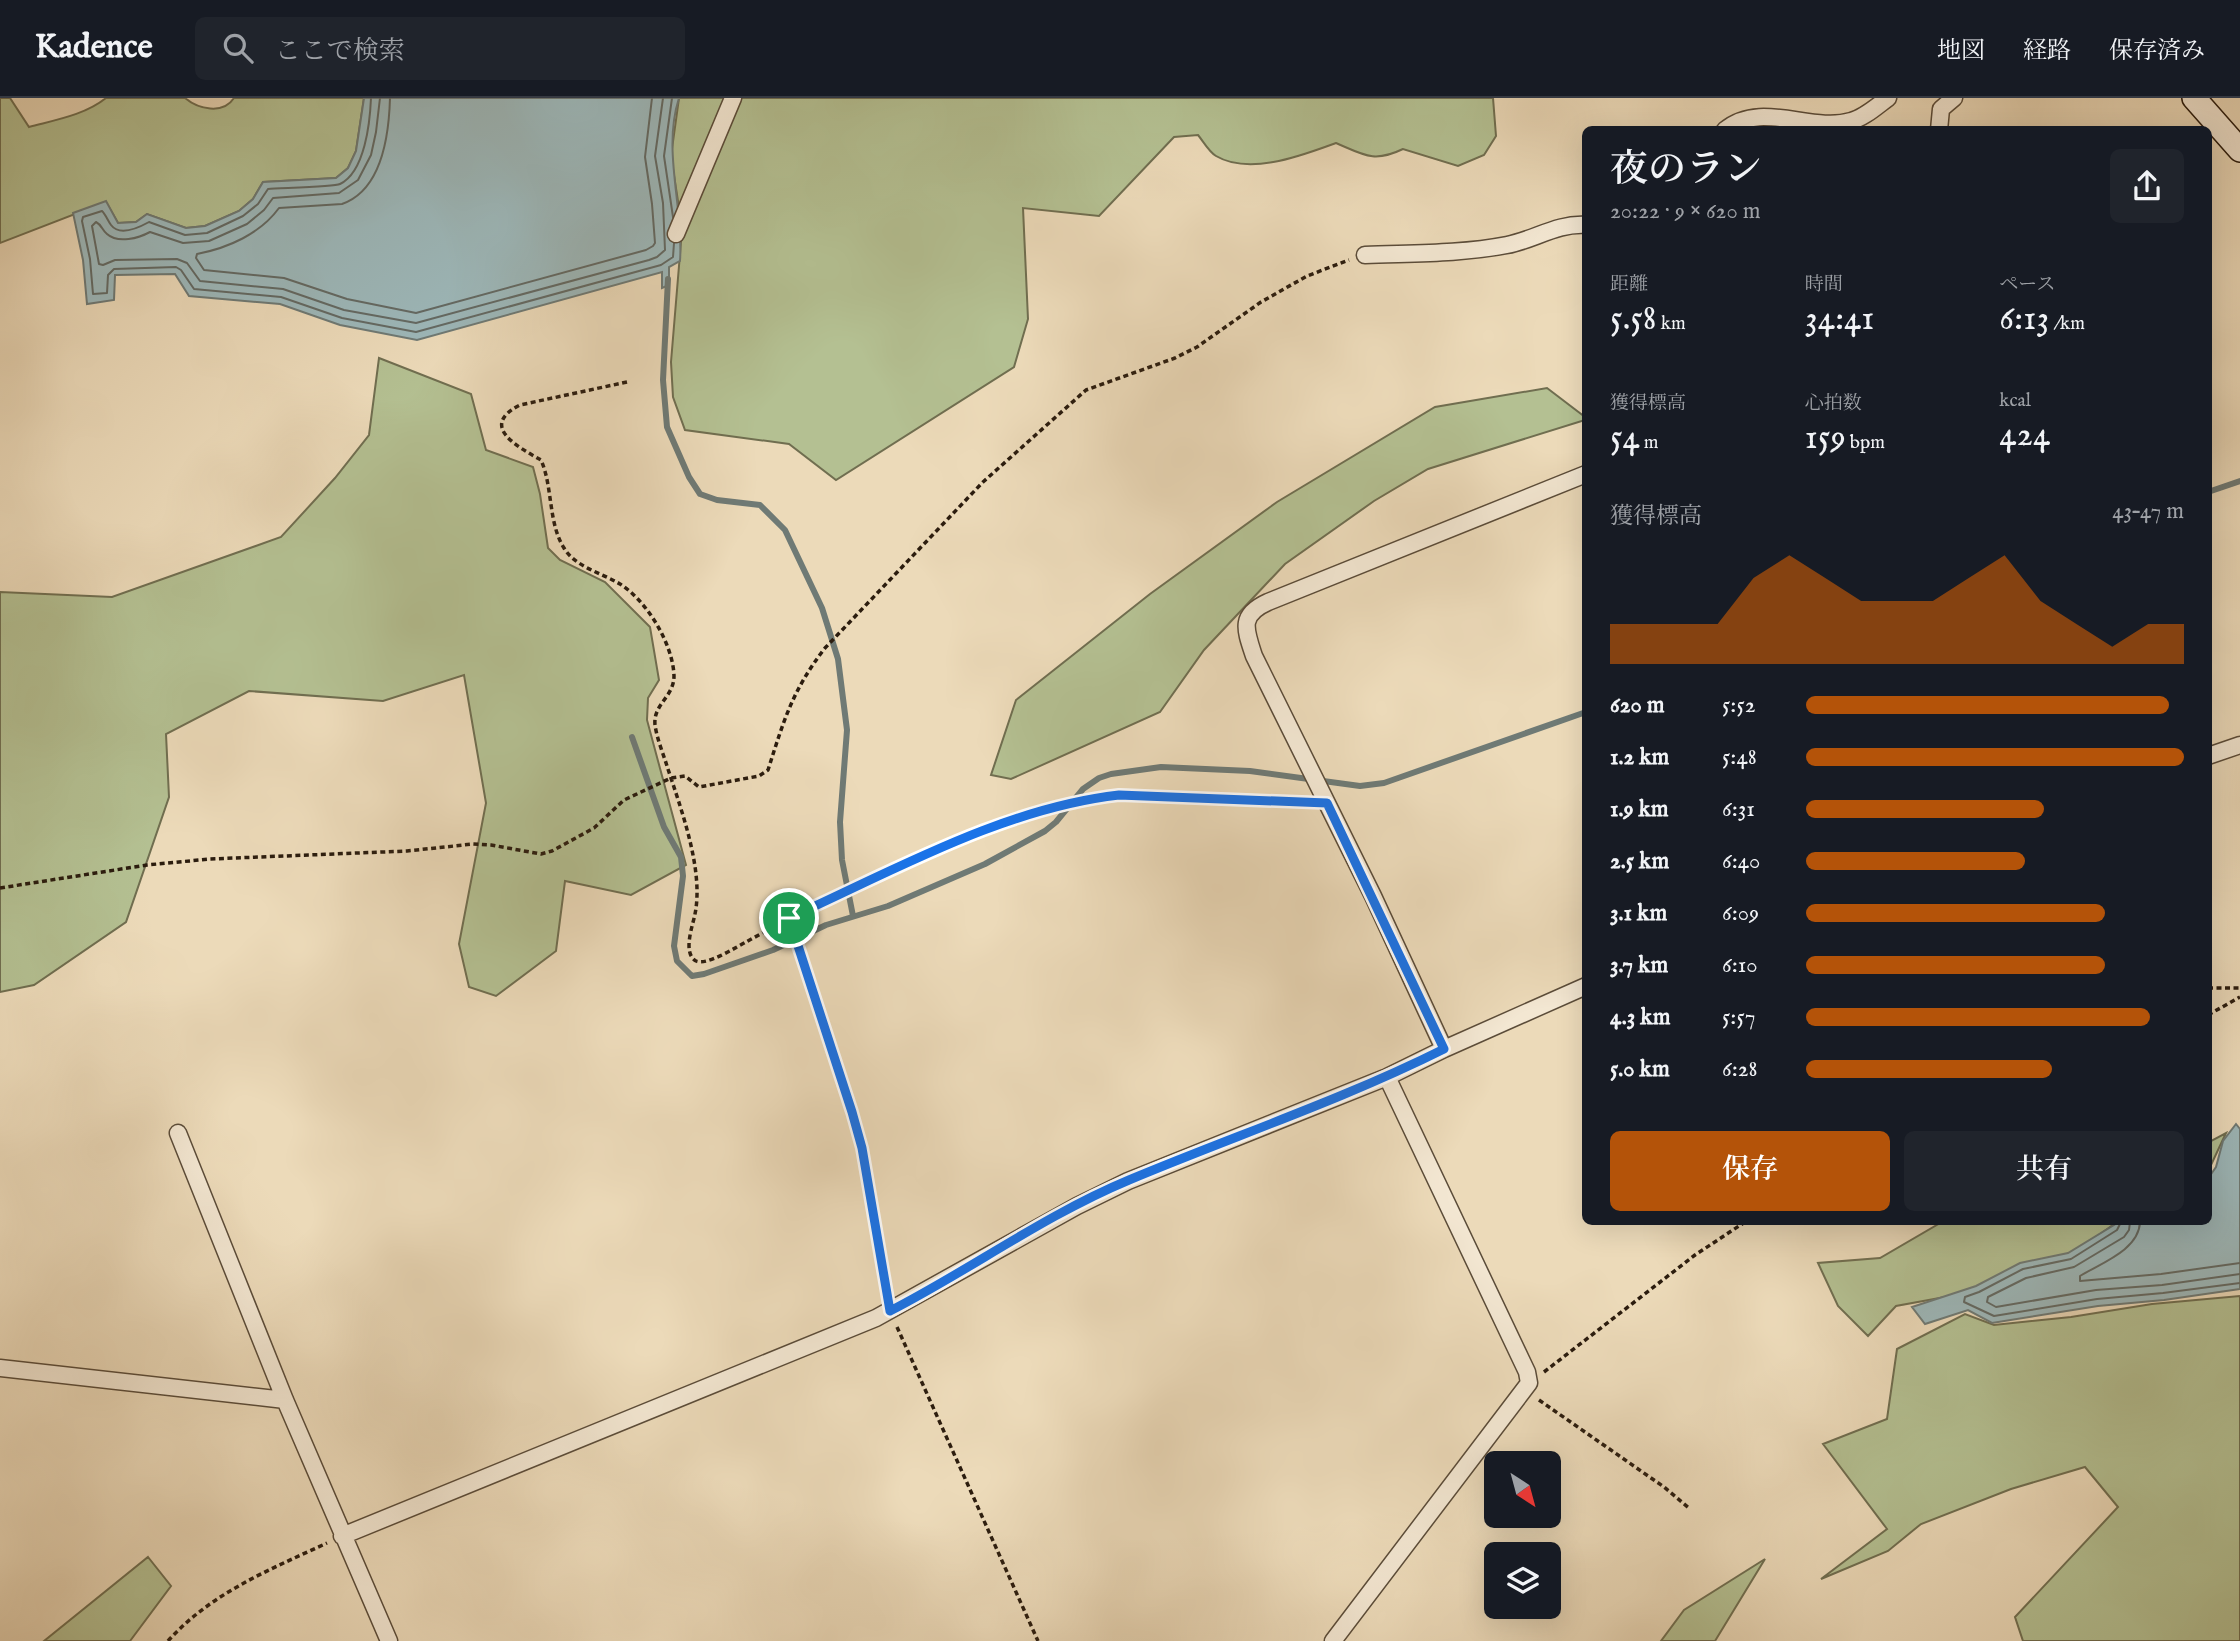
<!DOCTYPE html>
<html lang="ja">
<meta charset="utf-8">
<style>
:root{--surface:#171b24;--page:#20242c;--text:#f1f3f6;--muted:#9ea1a6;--line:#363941;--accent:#b45309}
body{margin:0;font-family:"IM FELL English","Noto Serif JP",serif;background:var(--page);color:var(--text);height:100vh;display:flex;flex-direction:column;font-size:26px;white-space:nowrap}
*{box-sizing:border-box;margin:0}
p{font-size:23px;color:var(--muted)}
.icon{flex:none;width:38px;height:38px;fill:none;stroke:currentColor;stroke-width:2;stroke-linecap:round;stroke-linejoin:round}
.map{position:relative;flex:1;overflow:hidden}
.panel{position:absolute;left:1582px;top:28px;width:630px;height:1099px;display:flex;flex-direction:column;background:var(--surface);border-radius:10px;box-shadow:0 7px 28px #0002}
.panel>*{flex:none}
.needle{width:46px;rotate:144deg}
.buttons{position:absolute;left:1484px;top:1353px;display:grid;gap:14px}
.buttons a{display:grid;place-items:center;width:77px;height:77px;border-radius:10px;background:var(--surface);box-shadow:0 7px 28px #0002;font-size:35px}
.pin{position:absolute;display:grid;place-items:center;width:60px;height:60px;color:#fff;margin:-30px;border:4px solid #fff;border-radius:50%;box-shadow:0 2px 7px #0007}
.round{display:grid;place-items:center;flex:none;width:74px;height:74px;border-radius:10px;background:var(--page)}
.head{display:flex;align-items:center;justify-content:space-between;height:119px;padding:0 28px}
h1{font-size:38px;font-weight:600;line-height:52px}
.metrics{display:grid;grid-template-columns:repeat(3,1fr);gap:10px;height:119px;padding:7px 28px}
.metrics div{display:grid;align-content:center}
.metrics b{font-size:35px;font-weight:600}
.metrics small{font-size:19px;font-weight:400}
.metrics p{font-size:19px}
.chart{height:196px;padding:14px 28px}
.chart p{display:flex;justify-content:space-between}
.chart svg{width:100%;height:126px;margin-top:7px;fill:var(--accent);opacity:.7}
.action{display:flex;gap:14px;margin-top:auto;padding:14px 28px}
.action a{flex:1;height:80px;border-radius:10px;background:var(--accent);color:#fff;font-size:28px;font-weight:600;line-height:80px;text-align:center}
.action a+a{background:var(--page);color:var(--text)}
ul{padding:0 28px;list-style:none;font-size:23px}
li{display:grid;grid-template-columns:112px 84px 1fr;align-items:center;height:52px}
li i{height:18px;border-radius:9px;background:var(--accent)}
header{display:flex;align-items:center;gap:42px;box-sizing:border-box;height:98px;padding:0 35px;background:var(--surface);border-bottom:2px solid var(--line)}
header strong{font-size:33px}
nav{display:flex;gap:38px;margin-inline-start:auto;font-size:24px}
.search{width:490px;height:63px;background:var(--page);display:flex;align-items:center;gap:18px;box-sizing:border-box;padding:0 24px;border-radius:10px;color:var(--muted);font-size:26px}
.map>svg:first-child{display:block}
</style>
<header>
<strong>Kadence</strong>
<div class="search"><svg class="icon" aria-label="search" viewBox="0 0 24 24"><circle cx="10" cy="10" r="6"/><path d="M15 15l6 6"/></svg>ここで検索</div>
<nav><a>地図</a><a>経路</a><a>保存済み</a></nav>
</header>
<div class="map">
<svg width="2240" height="1543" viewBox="0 0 2240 1543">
<rect width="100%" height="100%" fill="#ecdab9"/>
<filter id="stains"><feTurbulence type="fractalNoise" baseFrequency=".00286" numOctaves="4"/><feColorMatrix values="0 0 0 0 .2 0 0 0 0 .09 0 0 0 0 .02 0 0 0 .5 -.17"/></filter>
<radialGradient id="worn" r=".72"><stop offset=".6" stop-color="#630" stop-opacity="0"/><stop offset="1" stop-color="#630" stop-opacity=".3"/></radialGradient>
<path fill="#b4c092" stroke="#706e50" stroke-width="2" d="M 0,0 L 10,0 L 29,29 C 55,22 85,17 106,0 L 185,0 C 198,11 223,17 234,0 L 364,0 L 356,53 L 348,70 L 336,80 L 263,84 L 253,101 L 239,113 L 205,128 L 186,130 L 147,116 L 136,124 L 118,125 L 106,104 L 0,145 Z
M 679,0 L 1493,0 L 1496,38 L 1484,57 L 1458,68 L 1403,51 C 1374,65 1364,57 1336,45 C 1303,57 1250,78 1216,58 C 1209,54 1203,43 1198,37 L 1174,39 L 1099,118 L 1023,110 L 1028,221 L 1014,269 L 836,382 L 789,346 L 685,332 L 673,299 L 671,264 L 681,144 L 678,103 L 671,58 Z
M 379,260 L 471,296 L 486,352 L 533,369 L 540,396 L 548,450 L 560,462 L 605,484 L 650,529 L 659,582 L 648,600 L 647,622 L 686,767 L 631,797 L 565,783 L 556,853 L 496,898 L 469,889 L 459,846 L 486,705 L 464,577 L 383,603 L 249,593 L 166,636 L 169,699 L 126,824 L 34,887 L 0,894 L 0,494 L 112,499 L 281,439 L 335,380 L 369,337 Z
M 1547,290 L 1585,319 L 1585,322 L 1428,371 L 1374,403 L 1285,466 L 1204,552 L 1160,614 L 1011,681 L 991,677 L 1016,602 L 1150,496 L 1277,404 L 1435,309 Z
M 2226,1035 L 2211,1067 L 2209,1070 L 2209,1044 Z
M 1942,1124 L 2117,1124 L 2071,1157 L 1967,1195 L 1896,1208 L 1868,1238 L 1838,1208 L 1818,1165 L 1880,1160 Z
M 2240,1198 L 2240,1543 L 2023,1543 L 2015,1519 L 2118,1409 L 2085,1369 L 2011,1391 L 1921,1426 L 1888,1453 L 1821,1481 L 1887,1431 L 1823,1346 L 1887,1321 L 1897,1251 L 1965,1216 L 1994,1227 L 2071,1219 L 2152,1206 Z
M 148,1459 L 171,1488 L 130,1543 L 44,1543 Z
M 1765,1461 L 1715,1543 L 1661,1543 L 1684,1512 Z"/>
<path fill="#9db8ba" stroke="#6f7a75" stroke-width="2" d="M 364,0 L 679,0 C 662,53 684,109 680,163 L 669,169 L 669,187 L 662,190 L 662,174 L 417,242 L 340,227 L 280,206 L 189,198 L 175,176 L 115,177 L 114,202 L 87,206 L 83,162 L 73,115 L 106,103 L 118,125 L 136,124 L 147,116 L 186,130 L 205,128 L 239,113 L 253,101 L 263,84 L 336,80 L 348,70 L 356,53 Z
M 2236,1026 L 2240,1031 L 2240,1191 L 2164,1202 L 2098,1208 L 1992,1225 L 1968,1212 L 1925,1226 L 1912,1209 L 1976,1188 L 2020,1165 L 2068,1155 L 2119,1124 L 2208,1124 L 2209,1079 L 2216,1069 L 2223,1043 Z"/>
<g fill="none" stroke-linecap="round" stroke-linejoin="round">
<path stroke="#646a64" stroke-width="2" d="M 371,0 C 370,24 365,74 340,86 C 334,89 279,90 268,91 L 258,106 L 243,118 L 207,135 L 185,137 L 149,124 C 140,129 120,139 111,127 C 108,123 106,117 102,113 L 83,119 L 82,123 L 90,161 L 93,196 L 107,195 L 108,177 L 114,171 L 176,169 L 181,172 L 194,191 L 281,199 L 342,220 L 416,234 L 661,167 L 673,159 L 674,145
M 380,0 L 376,34 L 371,57 L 358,82 L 339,95 L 273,100 L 264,112 L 247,126 L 209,143 L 183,145 L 150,134 C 139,140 118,146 107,136 C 102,132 102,127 96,124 L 92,128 L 99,166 L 103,167 L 115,162 L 177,161 L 187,165 L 200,183 L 283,191 L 344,212 L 416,225 L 649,162 L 657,159 L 665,152 L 663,105 L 655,58 L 663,0
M 390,0 C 389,36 382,92 342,106 L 279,110 C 260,136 228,150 197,156 L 196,160 L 204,172 L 284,180 L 347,201 L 416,215 L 646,152 L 653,148 L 655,145 L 652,106 L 645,59 L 652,0
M 672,0 L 664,58 L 673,119
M 2121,1124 L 2117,1132 L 2071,1161 L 2023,1171 L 1979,1194 L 1965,1199 L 1964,1204 L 1994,1218 L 2097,1201 L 2163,1195 L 2240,1185
M 2130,1124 L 2129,1132 L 2124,1139 L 2074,1169 L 2026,1180 L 1988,1199 L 1987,1204 L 1996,1209 L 2096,1192 L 2162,1187 L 2240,1176
M 2140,1124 C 2139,1152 2101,1165 2080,1178 L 2080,1183 L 2161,1176 L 2240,1165"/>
<path stroke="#6f7a75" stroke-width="6" d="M 668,181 L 663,282 L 667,329 L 689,379 L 700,396 L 717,402 L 760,407 L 785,432 L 822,510 L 838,561 L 847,632 L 840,724 L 842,762 L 853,818
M 2208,394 L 2240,383
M 632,639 L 664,729 L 681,759 L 683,778 L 674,848 L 677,863 L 692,878 L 704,876 L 773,852 L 826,827 L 888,808 L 985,766 L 1045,733 L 1056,724 L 1083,691 L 1099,680 L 1111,676 L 1161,669 L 1250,673 L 1360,688 L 1384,685 L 1586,614"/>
<defs>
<path id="street" d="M 1725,32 C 1761,2 1811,35 1851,23 C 1864,20 1877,8 1888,0
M 1939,32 L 1941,11 L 1954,0
M 676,136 L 733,0
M 1365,157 C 1412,155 1460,156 1507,147 C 1534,142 1557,125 1586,127
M 2208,658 L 2240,647
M 1444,951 L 1373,798 L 1254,558 C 1245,531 1239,517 1268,504 L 1586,376
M 178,1035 L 285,1302 L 389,1543
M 0,1270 L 285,1302
M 342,1438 L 876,1220 L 1077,1108 L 1128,1083 L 1387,979 L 1444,951 L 1586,888
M 1333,1543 L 1529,1285 L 1527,1274 L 1387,979"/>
<path id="secondary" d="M 2194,0 L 2240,52"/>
</defs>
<use href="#street" stroke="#5b4c39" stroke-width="19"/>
<use href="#secondary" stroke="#2b1c0e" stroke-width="26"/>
<path stroke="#2b1c0e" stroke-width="3.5" stroke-dasharray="5 3.5" stroke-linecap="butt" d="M 627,284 L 520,307 C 478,328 518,349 541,362 C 553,389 548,425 564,450 C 575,469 602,475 620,486 C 647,503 673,546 674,578 C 674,599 653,606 655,627 C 657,641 663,655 667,668 C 681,711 704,772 695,816 C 693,827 682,855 696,863 C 707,868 736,849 746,844 C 796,816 848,793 900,770 C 955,745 1022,710 1082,701 C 1117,696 1151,698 1186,700 C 1227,701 1267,703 1308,705
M 0,790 L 147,767 L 210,761 L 407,753 L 473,746 L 491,747 L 541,756 L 552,753 L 594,730 L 624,702 L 671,680 L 685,678 L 699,689 L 759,678 L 768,672 C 784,622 792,593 825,550 L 983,384 L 1086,292 L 1175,260 L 1197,249 L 1261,204 L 1307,178 L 1349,162
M 789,821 L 852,1014 L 862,1050 L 887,1195
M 2208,890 L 2240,890
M 2208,917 L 2240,899
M 897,1229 L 1038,1543
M 1544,1274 L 1695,1157 L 1745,1124
M 1539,1302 L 1664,1389 L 1690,1411
M 168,1543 C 211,1495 269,1472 327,1445"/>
<use href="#street" stroke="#f3e7d2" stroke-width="16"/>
<use href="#secondary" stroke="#f3e7d2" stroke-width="23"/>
</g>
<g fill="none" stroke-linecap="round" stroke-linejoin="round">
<defs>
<path id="route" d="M 1119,697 L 1327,705 L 1444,951 C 1342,1002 1234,1038 1129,1082 C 1045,1117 970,1172 890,1213 L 862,1050 L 852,1014 L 789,820 C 893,773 1004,710 1119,697 Z"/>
</defs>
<use href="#route" stroke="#fff" stroke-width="14"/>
<use href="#route" stroke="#1a73e8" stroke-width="9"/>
</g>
<rect width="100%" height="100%" filter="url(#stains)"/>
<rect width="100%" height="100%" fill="url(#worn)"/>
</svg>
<div class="buttons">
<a><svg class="needle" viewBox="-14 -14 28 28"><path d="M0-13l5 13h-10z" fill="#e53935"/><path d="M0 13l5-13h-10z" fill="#9ea1a6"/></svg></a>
<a><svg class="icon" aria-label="layers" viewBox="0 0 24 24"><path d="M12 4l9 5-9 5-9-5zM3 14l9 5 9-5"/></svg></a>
</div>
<div class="pin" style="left:789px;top:820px;background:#1e9e55"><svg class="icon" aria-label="arrive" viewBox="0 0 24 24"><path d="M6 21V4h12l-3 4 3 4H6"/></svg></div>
<section class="panel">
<div class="head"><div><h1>夜のラン</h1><p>20:22 · 9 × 620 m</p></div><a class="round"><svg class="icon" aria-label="share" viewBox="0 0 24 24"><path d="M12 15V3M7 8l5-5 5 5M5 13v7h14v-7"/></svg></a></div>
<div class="metrics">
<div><p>距離</p><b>5.58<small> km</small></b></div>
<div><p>時間</p><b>34:41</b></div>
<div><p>ペース</p><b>6:13<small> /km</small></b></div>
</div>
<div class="metrics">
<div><p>獲得標高</p><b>54<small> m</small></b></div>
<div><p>心拍数</p><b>159<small> bpm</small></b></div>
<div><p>kcal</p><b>424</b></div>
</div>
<div class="chart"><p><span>獲得標高</span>43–47 m</p>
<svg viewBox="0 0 160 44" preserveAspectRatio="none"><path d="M0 44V30L10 30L20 30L30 30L40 14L50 6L60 14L70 22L80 22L90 22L100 14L110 6L120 22L130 30L140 38L150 30L160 30V44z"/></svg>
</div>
<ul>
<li><b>620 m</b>5:52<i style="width:96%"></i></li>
<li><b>1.2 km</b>5:48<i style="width:100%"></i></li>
<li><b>1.9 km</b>6:31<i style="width:63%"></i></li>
<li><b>2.5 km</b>6:40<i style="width:58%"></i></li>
<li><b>3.1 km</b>6:09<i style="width:79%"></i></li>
<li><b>3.7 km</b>6:10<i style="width:79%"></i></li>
<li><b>4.3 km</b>5:57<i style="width:91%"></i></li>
<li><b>5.0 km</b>6:28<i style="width:65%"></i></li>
</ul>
<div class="action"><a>保存</a><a>共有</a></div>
</section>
</div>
